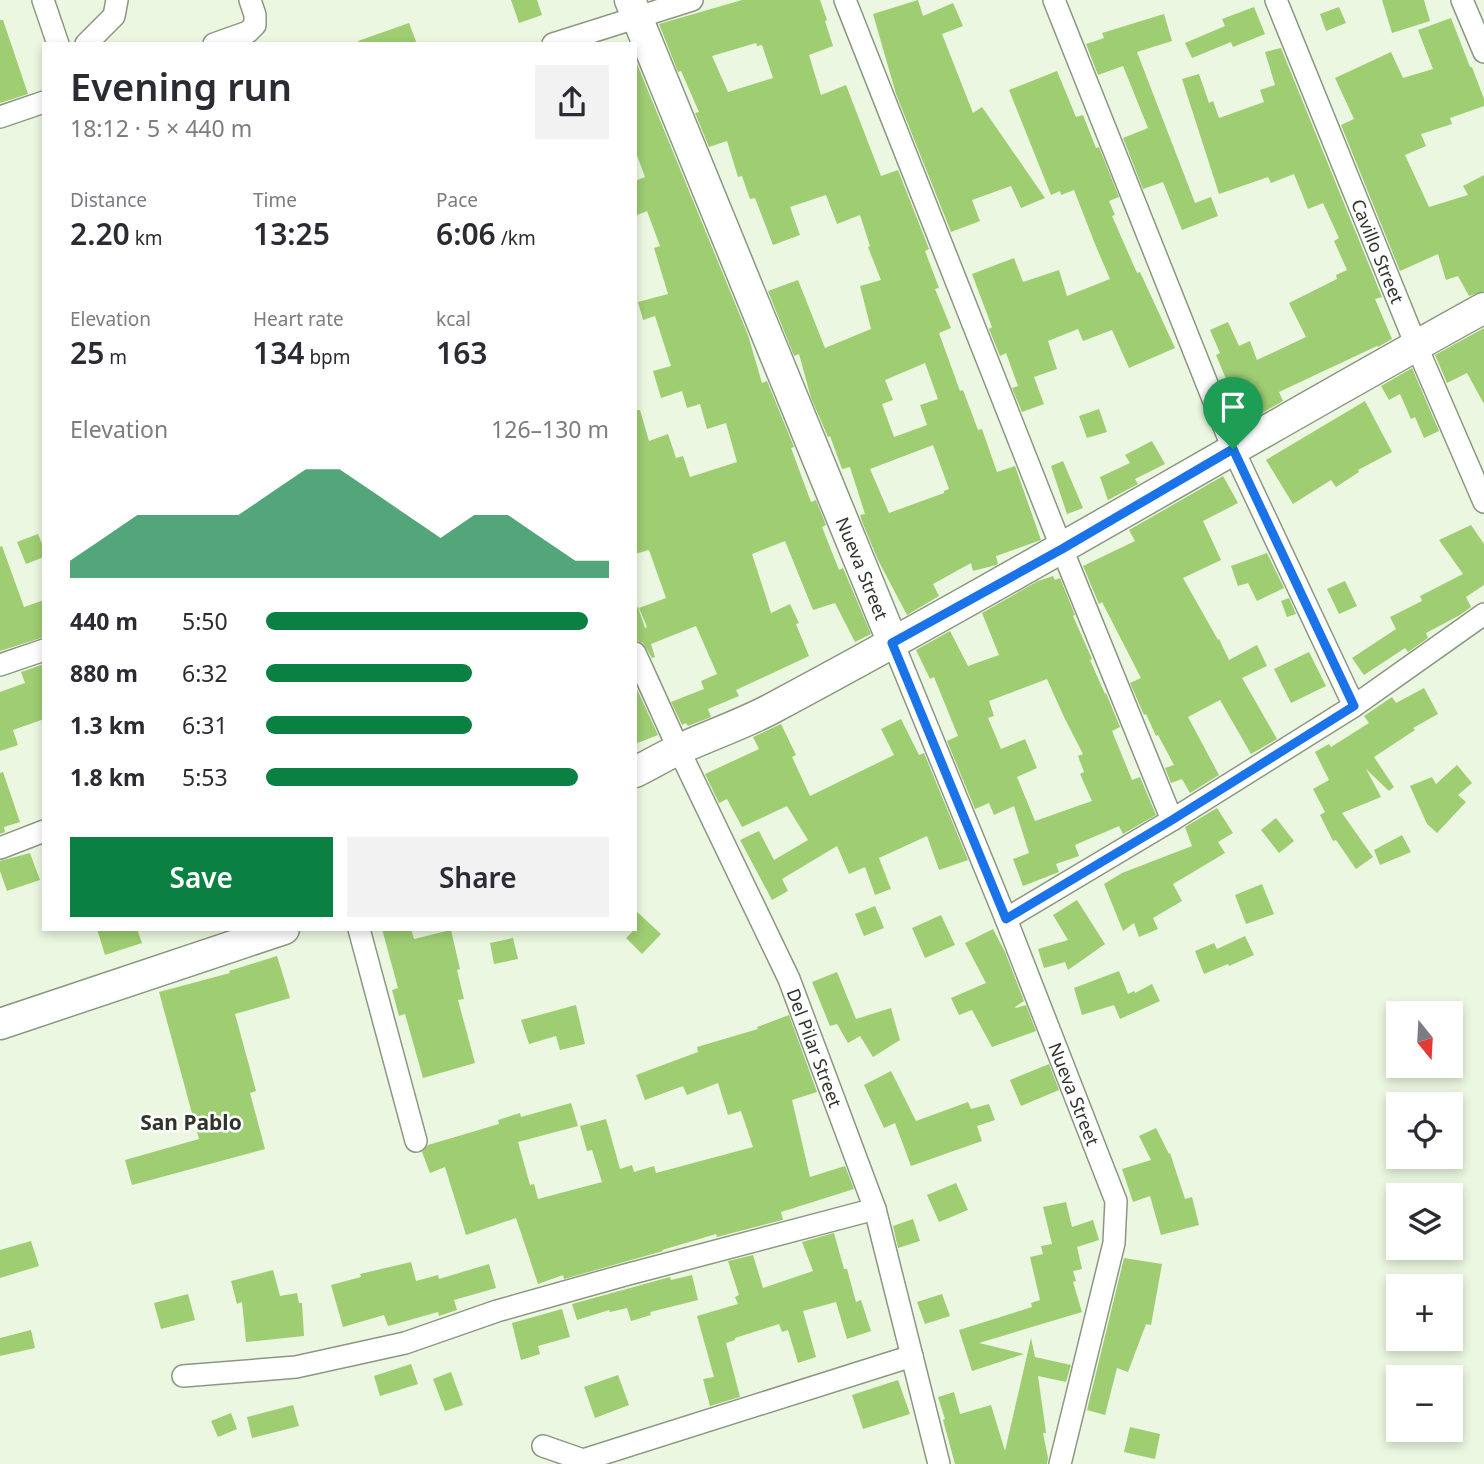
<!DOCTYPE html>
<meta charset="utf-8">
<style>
:root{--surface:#fff;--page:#f2f2f3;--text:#2b2b33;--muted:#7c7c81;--accent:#0b8043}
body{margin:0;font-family:"Noto Sans",sans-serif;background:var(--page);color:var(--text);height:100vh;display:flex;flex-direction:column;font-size:26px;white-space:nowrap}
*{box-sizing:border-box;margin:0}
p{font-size:23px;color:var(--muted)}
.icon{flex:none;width:38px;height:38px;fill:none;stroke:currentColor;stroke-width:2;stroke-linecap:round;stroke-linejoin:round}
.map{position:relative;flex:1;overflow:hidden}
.panel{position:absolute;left:42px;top:42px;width:595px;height:889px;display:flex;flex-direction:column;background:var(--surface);border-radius:0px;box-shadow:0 4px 10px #0003}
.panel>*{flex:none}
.needle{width:46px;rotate:162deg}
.controls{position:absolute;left:1386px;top:1001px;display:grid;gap:14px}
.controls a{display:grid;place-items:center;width:77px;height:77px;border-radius:0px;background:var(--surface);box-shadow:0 4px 10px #0003;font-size:35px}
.pin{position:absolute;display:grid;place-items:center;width:60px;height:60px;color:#fff;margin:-72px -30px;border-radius:50% 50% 50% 0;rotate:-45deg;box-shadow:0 0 7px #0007}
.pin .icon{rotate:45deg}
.round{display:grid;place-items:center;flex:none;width:74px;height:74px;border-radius:0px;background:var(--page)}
.overview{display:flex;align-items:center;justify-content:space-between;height:119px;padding:0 28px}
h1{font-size:38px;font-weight:600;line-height:52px}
.figures{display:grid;grid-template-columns:repeat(3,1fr);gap:10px;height:119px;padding:7px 28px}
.figures div{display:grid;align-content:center}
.figures b{font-size:30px;font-weight:600}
.figures small{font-size:19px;font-weight:400}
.figures p{font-size:19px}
.chart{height:196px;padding:14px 28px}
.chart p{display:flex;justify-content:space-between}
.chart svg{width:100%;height:126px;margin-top:7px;fill:var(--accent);opacity:.7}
.cta{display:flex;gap:14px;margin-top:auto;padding:14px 28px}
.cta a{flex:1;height:80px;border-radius:0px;background:var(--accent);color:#fff;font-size:28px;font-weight:600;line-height:80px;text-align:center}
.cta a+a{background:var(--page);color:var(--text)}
ul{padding:0 28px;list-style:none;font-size:23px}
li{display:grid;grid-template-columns:112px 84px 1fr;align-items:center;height:52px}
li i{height:18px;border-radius:9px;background:var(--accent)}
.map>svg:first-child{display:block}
</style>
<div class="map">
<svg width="1484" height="1464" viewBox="0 0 1484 1464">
<rect width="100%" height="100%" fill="#ebf7e0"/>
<path fill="#9ecd72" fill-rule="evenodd" d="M 511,0 L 537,0 L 542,15 L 519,23 Z
M 742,0 L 820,0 L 827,20 L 825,21 L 833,46 L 809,55 L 821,95 L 846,85 L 881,176 L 898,170 L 929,249 L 925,251 L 939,288 L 935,289 L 951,328 L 939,333 L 960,391 L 963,390 L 978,430 L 982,429 L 997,472 L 1015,466 L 1041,540 L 996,556 L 998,564 L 996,565 L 973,571 L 971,563 L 933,584 L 939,596 L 907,615 L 878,560 L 863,524 L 860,515 L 865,514 L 850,467 L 842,469 L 830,436 L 828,437 L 811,398 L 799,354 L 794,356 L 768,291 L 798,280 L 825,348 L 871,329 L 860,286 L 881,280 L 868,247 L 870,246 L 860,215 L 837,224 L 826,195 L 790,207 L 800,235 L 773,245 L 755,198 L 750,199 L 742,176 L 738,177 L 727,141 L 709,147 L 695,113 L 699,112 L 681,71 L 678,72 L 659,24 ZM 756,43 L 757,46 L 762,45 L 773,78 L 728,92 L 712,56 ZM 925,363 L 938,399 L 920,405 L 927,425 L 894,437 L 882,404 L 893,400 L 885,380 ZM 933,445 L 949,489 L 944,491 L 944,493 L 889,513 L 870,469 Z
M 918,0 L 923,16 L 953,3 L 963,26 L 942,34 L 973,113 L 982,107 L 1045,198 L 1021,208 L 1011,186 L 972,200 L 980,221 L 951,232 L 896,94 L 873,14 Z
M 1382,0 L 1424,0 L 1430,21 L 1392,33 Z
M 1254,7 L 1265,34 L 1233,47 L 1231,42 L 1192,58 L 1185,43 L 1225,26 L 1222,19 Z
M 1339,7 L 1346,23 L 1326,31 L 1320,14 Z
M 1164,14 L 1172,41 L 1137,52 L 1195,203 L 1211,197 L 1218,216 L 1182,230 L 1163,182 L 1143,189 L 1123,138 L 1148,128 L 1123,66 L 1098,75 L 1086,44 L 1104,38 L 1102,33 Z
M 1451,18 L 1470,67 L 1472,67 L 1484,99 L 1484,106 L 1450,118 L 1452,124 L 1421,134 L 1426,146 L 1405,155 L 1429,207 L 1468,195 L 1463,186 L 1484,175 L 1484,291 L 1469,296 L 1458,276 L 1446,280 L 1438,254 L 1400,271 L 1341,125 L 1354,119 L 1335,78 L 1391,52 L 1403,78 L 1433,69 L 1418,30 Z
M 0,20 L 3,20 L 28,94 L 0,103 Z
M 409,23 L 417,44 L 359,44 L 358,41 Z
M 1281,48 L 1382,297 L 1375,299 L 1392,339 L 1378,347 L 1377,346 L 1279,392 L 1283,401 L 1255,417 L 1237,383 L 1229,386 L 1216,355 L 1220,353 L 1210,330 L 1228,322 L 1239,346 L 1250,341 L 1257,360 L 1306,337 L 1289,303 L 1337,279 L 1336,275 L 1347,270 L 1334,241 L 1339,238 L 1323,203 L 1308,209 L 1294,174 L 1271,183 L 1268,177 L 1219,194 L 1182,79 L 1199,74 L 1209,103 L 1213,101 L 1219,118 L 1264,102 L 1260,90 L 1275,85 L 1265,52 Z
M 635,59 L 748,335 L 762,383 L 767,381 L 794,447 L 791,448 L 811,502 L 816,500 L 826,525 L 822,527 L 839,570 L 843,568 L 871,634 L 855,642 L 835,603 L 813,610 L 785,541 L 752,554 L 771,613 L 790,604 L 799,623 L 796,624 L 809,656 L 736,690 L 739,696 L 708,709 L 711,717 L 688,726 L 686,723 L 682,725 L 671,702 L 704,689 L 701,681 L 717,674 L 696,626 L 651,644 L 655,657 L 652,658 L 643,643 L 635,640 L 635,608 L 638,607 L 645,628 L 647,627 L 639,608 L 666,598 L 649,550 L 635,554 L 635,410 L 640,410 L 649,441 L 668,434 L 676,458 L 683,456 L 690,477 L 737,462 L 726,423 L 707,429 L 700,404 L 687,408 L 682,391 L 661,398 L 653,371 L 671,366 L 655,316 L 643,320 L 638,302 L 668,294 L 654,248 L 660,246 L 647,211 L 635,216 L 635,181 L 645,177 L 635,150 Z
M 1057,71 L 1076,117 L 1083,115 L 1096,148 L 1099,147 L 1119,197 L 1109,201 L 1115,215 L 1112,216 L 1137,273 L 1140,272 L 1175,348 L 1129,368 L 1112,330 L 1083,341 L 1078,329 L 1048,341 L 1057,369 L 1034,377 L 1044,404 L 1022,412 L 1012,388 L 1018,386 L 1006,353 L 1000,356 L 989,329 L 992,327 L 972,274 L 1014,258 L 1023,282 L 1059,270 L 1067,296 L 1110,279 L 1095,244 L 1074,190 L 1061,195 L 1060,191 L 1051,195 L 1009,90 Z
M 1484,328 L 1484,404 L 1467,373 L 1447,383 L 1435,355 Z
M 1412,368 L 1439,431 L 1424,438 L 1415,417 L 1411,419 L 1400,394 L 1389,400 L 1381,386 Z
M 1365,401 L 1392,452 L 1358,470 L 1359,472 L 1336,487 L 1331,480 L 1293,504 L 1266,460 Z
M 1099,409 L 1107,432 L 1087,438 L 1079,416 Z
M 1152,441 L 1165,464 L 1135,479 L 1138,484 L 1108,500 L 1100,477 L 1130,463 L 1125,455 Z
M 1063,461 L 1083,508 L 1067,514 L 1051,466 Z
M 1223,476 L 1238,503 L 1203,521 L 1221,560 L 1183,578 L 1218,640 L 1219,639 L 1229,660 L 1257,645 L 1267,666 L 1242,678 L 1277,739 L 1251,754 L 1220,700 L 1188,717 L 1219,775 L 1190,793 L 1182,779 L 1171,783 L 1165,768 L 1174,765 L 1158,735 L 1156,736 L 1146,714 L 1144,715 L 1130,683 L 1141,678 L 1102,602 L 1099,604 L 1083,566 L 1135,541 L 1129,530 Z
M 1471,525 L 1484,544 L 1484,585 L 1466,597 L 1471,607 L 1460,615 L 1426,633 L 1428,638 L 1408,652 L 1405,648 L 1364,675 L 1352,658 L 1396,629 L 1390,617 L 1422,601 L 1420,596 L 1463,574 L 1439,540 Z
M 38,534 L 44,549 L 44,557 L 26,564 L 17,542 Z
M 2,546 L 24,607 L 44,600 L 44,637 L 0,651 L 0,547 Z
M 1267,553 L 1284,588 L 1257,601 L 1248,583 L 1238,586 L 1231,566 Z
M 1053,576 L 1055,580 L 1060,578 L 1075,615 L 1073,616 L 1092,659 L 1090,660 L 1105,694 L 1106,693 L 1120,727 L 1112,731 L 1132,780 L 1140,777 L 1156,815 L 1123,834 L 1119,826 L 1075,845 L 1079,856 L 1056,864 L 1059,872 L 1023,886 L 1013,859 L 1029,853 L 1014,806 L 994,815 L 989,803 L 975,809 L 947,741 L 958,736 L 934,677 L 930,679 L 916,650 L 950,631 L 968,666 L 999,655 L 982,613 L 1038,581 ZM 1047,679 L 1064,717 L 1083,754 L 1078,756 L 1084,772 L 1080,774 L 1092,801 L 1035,821 L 1017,777 L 1037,768 L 1025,739 L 1001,749 L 988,718 L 994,716 L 989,701 Z
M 1345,581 L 1357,606 L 1339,614 L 1327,589 Z
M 1289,598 L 1296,614 L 1287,617 L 1281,601 Z
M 1309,652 L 1326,686 L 1291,703 L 1274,669 Z
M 44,664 L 44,719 L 13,730 L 18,745 L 0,751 L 0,692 L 25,683 L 21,672 Z
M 635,685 L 658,735 L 635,744 Z
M 1424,688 L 1438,714 L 1413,728 L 1415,730 L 1374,757 L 1394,787 L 1389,791 L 1366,769 L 1381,797 L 1342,813 L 1373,857 L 1356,869 L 1336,840 L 1333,841 L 1320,815 L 1325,812 L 1313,789 L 1329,780 L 1315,752 L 1329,744 L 1331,747 L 1369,723 L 1364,716 L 1392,697 L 1396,703 Z
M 901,719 L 919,755 L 924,753 L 968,860 L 939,870 L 927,836 L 879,858 L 891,889 L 875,895 L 865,867 L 849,874 L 837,846 L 782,879 L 788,891 L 772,900 L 740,840 L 759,831 L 774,860 L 808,840 L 787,806 L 742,827 L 727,799 L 719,803 L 705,774 L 759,749 L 753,737 L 781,724 L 796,755 L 792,757 L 810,796 L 894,755 L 881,729 Z
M 1457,765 L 1472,783 L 1458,795 L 1466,802 L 1437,833 L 1427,824 L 1410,786 L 1432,777 L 1436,784 Z
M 3,772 L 20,822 L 4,827 L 5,832 L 0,834 L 0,773 Z
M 1217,808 L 1233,833 L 1218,842 L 1225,853 L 1173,884 L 1182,901 L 1153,918 L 1158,929 L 1139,937 L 1134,923 L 1123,931 L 1104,884 L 1122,873 L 1192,846 L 1185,827 Z
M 1276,818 L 1294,841 L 1279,853 L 1261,830 Z
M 1402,835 L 1411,852 L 1380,865 L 1374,850 Z
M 30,853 L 40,880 L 7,891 L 0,871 L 0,861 Z
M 1262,884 L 1274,914 L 1246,924 L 1235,895 Z
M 1077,900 L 1105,944 L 1068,970 L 1065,962 L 1044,968 L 1038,949 L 1068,940 L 1053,915 Z
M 875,906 L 884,928 L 864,936 L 855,914 Z
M 635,910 L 661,934 L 642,954 L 626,938 L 635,929 Z
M 941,915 L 955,945 L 925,958 L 912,928 Z
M 97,929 L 137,929 L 142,943 L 105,955 Z
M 382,929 L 411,929 L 414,939 L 451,930 L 460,969 L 457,970 L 464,999 L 458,1000 L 475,1063 L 423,1078 L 405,1014 L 399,1016 L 392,990 L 398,988 Z
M 993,929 L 1005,952 L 1024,1001 L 1015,1007 L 1016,1008 L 1026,1005 L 1036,1031 L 992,1047 L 972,1010 L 959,1015 L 951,998 L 986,983 L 965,943 Z
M 1245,936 L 1254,955 L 1229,966 L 1228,964 L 1204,974 L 1195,951 L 1214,943 L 1217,949 Z
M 513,938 L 518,959 L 494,964 L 490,943 Z
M 277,956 L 290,998 L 235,1014 L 256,1091 L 250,1093 L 265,1149 L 132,1185 L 125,1160 L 199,1139 L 159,992 L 230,973 L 229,971 Z
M 1119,971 L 1128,994 L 1134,991 L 1135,993 L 1152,984 L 1160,1001 L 1120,1019 L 1114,1005 L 1082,1015 L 1074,988 Z
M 837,972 L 856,1019 L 891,1008 L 900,1040 L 873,1057 L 860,1036 L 848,1043 L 837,1024 L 830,1026 L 812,982 Z
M 576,1005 L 585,1044 L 560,1050 L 556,1036 L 529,1044 L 521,1020 Z
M 789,1015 L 817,1092 L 792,1100 L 810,1177 L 845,1166 L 854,1189 L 781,1212 L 783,1220 L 782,1220 L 717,1237 L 716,1234 L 662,1250 L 663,1251 L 564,1279 L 563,1275 L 538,1284 L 516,1218 L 466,1235 L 445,1167 L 430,1173 L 422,1152 L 428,1145 L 499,1124 L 498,1120 L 520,1113 L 521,1117 L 571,1103 L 578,1126 L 518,1142 L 530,1185 L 534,1184 L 538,1199 L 602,1182 L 592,1150 L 587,1151 L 580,1126 L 606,1119 L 620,1169 L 632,1165 L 634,1172 L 654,1166 L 656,1173 L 753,1147 L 741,1111 L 728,1115 L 718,1083 L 687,1095 L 683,1086 L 645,1100 L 636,1075 L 698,1052 L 697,1047 L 758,1029 L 757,1027 Z
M 1049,1064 L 1059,1090 L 1021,1106 L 1010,1080 Z
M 891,1071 L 916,1121 L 968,1102 L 971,1109 L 989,1104 L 995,1120 L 977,1126 L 982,1141 L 911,1166 L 895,1123 L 884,1128 L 864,1085 Z
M 1156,1128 L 1169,1154 L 1170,1153 L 1185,1199 L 1192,1197 L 1199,1225 L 1161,1235 L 1150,1196 L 1133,1202 L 1122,1169 L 1151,1160 L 1139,1136 Z
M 956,1183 L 968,1210 L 939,1222 L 927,1195 Z
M 1066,1202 L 1072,1227 L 1093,1220 L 1099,1240 L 1077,1247 L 1082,1269 L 1073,1271 L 1076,1281 L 1073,1282 L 1082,1312 L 979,1343 L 1024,1354 L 972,1371 L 959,1330 L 1032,1307 L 1031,1303 L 1040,1300 L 1030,1257 L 1043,1254 L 1041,1246 L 1052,1244 L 1043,1207 Z
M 913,1219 L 920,1241 L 898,1248 L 893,1226 Z
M 834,1233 L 844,1269 L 847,1269 L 856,1302 L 861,1300 L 871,1331 L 847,1339 L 836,1302 L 803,1311 L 816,1357 L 798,1363 L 788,1330 L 782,1332 L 779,1324 L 735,1338 L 735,1340 L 726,1343 L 740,1397 L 710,1406 L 703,1379 L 714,1377 L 697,1316 L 738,1304 L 735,1297 L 739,1295 L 728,1261 L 753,1255 L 763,1288 L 813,1271 L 802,1242 Z
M 31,1241 L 39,1266 L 0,1278 L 0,1250 Z
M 1124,1258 L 1162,1264 L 1151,1325 L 1146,1324 L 1128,1372 L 1117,1368 L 1105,1415 L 1087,1410 Z
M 411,1262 L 416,1281 L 438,1275 L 439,1279 L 489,1264 L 496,1288 L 454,1300 L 457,1310 L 439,1316 L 438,1312 L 388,1326 L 384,1315 L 343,1327 L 331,1285 L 361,1277 L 360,1274 Z
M 273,1270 L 280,1296 L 297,1293 L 299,1303 L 302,1303 L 304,1336 L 246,1342 L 242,1302 L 237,1304 L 231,1281 Z
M 692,1275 L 698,1300 L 650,1312 L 651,1315 L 631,1321 L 627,1308 L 610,1312 L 609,1310 L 577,1320 L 572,1304 L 670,1277 L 671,1280 Z
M 188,1294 L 195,1320 L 161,1329 L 154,1303 Z
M 942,1294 L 950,1316 L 925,1324 L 917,1302 Z
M 562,1309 L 570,1337 L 538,1346 L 540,1354 L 521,1360 L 512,1323 Z
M 31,1330 L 35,1348 L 0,1356 L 0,1338 Z
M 1031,1338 L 1035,1357 L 1071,1365 L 1066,1382 L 1038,1376 L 1046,1433 L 1043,1433 L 1048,1458 L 1047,1464 L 955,1464 L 943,1420 L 945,1419 L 938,1397 L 954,1392 L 960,1414 L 991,1405 L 1005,1451 Z
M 411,1364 L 418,1384 L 380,1396 L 374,1376 Z
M 451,1372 L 463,1405 L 445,1411 L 433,1379 Z
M 618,1375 L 629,1405 L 595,1418 L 584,1387 Z
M 898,1380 L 910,1414 L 863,1429 L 852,1395 Z
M 293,1405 L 299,1426 L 252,1438 L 247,1417 Z
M 231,1413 L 237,1429 L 218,1437 L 211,1421 Z
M 1130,1427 L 1160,1434 L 1155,1459 L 1124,1452 Z"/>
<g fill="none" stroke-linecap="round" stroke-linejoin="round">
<defs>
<g id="street">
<path d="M 43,0 L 58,44"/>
<path d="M 845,0 L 1062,549 L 1172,820"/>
<path d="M 1054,0 L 1233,449 L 1354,706"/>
<path id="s1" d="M 1276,0 L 1416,345 L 1484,502"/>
<path d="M 1462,0 L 1484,52"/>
<path d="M 86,44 L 114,16 L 117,0"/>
<path d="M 214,44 L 248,32 L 255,25 L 255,15 L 250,0"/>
<path d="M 553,44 L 692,0"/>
<path d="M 0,117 L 44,102"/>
<path id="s2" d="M 893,643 L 1006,919 L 1116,1201 L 1114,1243 L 1060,1464"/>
<path id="s3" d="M 635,653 L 679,750 L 789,979 L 875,1209 L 939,1464"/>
<path d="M 0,665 L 44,650"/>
<path d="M 0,848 L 44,831"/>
<path d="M 1006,919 L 1172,820 L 1354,706 L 1484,614"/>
<path d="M 359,929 L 416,1141"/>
<path d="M 183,1376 L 296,1367 L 405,1343 L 497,1311 L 625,1275 L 875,1209"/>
<path d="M 543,1446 L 583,1460 L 912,1356"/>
</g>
<g id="secondary">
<path id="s4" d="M 630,0 L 893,643"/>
<path d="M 635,772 C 651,764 666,755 682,748 C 711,735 742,724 769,710 C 1011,581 1245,440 1484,308"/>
<path d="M 0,1024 L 284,929"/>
</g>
</defs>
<use href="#street" stroke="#8c9782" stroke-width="24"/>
<use href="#secondary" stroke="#8c9782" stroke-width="33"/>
<use href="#street" stroke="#fff" stroke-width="21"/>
<use href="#secondary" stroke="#fff" stroke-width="30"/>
</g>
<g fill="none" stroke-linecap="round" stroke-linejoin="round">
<defs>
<path id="route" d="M 1233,449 L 1354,706 L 1172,820 L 1006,919 L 892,643 L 1062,549 Z"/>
</defs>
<use href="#route" stroke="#fff" stroke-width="14"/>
<use href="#route" stroke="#1a73e8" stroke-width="9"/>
</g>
<g text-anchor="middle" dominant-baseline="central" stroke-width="5" stroke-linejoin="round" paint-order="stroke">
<g font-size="18" fill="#30352c" stroke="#fff">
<text stroke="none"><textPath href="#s1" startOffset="271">Cavillo Street</textPath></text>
<text stroke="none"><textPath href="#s4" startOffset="614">Nueva Street</textPath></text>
<text stroke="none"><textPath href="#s3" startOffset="434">Del Pilar Street</textPath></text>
<text stroke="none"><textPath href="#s2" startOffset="486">Nueva Street</textPath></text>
</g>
<g font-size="21" font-weight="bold" fill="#30352c" stroke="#fff">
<text x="191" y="1122">San Pablo</text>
</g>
</g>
</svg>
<div class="controls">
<a><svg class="needle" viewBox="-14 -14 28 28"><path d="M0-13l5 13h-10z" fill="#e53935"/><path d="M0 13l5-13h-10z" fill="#7c7c81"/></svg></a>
<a><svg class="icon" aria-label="locate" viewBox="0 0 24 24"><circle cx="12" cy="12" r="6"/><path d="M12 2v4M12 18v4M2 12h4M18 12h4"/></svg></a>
<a><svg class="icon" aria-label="layers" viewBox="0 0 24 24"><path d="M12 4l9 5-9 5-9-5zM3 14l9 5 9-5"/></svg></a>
<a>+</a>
<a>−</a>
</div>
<div class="pin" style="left:1233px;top:449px;background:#1e9e55"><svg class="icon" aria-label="arrive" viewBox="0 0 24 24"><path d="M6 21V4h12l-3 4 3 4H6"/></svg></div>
<section class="panel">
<div class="overview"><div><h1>Evening run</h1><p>18:12 · 5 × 440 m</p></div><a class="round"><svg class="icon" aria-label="share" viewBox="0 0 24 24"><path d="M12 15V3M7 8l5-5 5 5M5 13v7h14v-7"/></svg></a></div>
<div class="figures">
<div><p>Distance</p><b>2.20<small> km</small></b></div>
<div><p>Time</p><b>13:25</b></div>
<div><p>Pace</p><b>6:06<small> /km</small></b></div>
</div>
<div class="figures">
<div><p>Elevation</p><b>25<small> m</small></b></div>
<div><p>Heart rate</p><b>134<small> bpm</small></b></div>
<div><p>kcal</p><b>163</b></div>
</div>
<div class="chart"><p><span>Elevation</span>126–130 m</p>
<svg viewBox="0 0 160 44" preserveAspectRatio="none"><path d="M0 44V38L10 30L20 22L30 22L40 22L50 22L60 14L70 6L80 6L90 14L100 22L110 30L120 22L130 22L140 30L150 38L160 38V44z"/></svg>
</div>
<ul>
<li><b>440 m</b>5:50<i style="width:94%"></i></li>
<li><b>880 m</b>6:32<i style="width:60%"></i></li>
<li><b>1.3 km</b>6:31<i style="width:60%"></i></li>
<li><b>1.8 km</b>5:53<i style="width:91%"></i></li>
</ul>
<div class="cta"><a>Save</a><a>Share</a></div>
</section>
</div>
